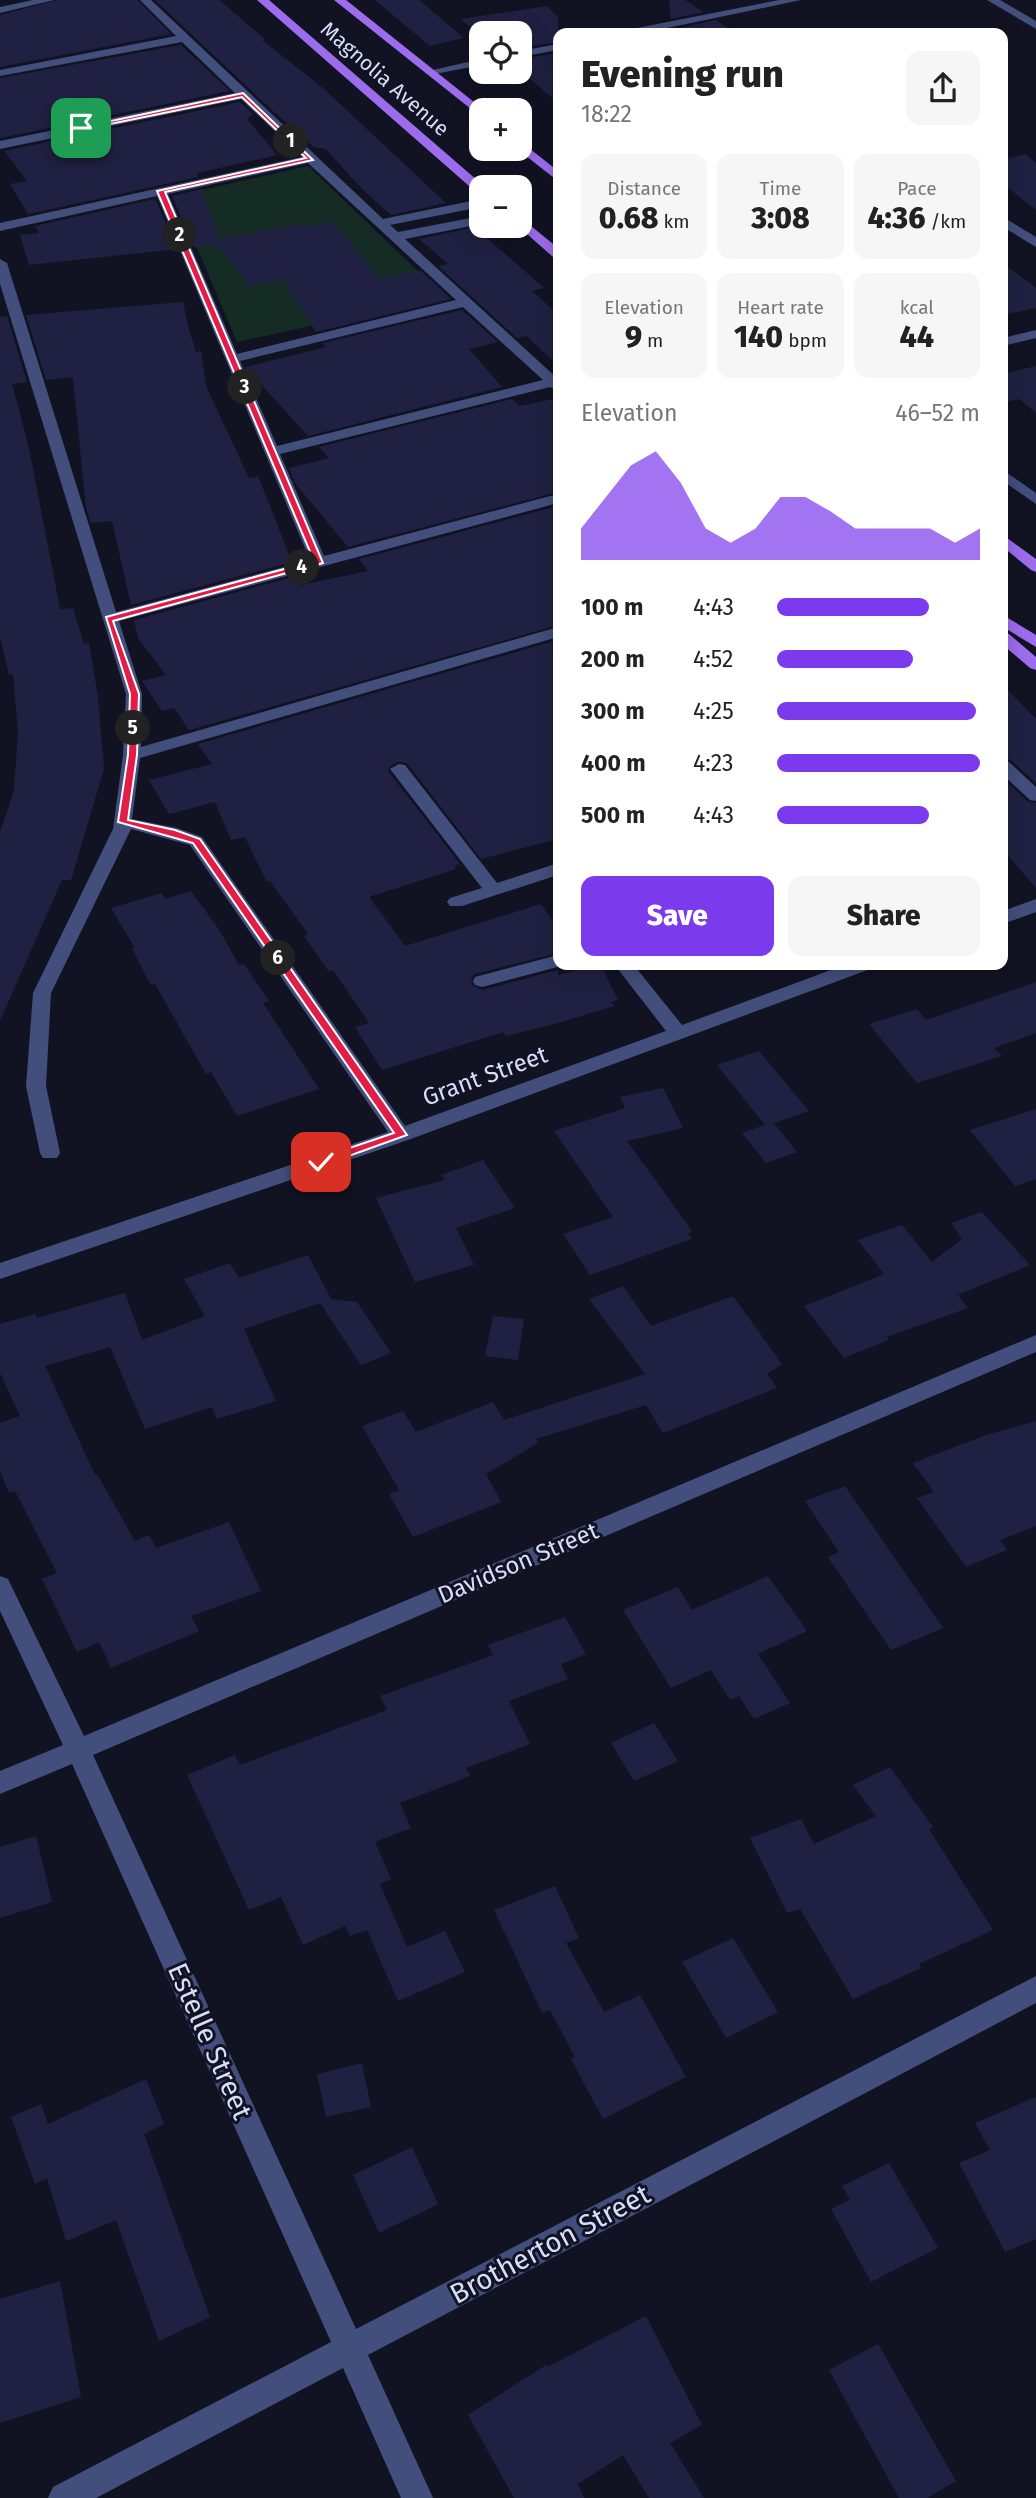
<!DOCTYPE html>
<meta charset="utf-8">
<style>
:root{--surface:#fff;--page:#f6f6f6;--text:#222;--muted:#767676;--accent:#7c3aed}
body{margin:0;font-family:"Fira Sans",sans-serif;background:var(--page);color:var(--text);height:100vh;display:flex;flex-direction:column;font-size:26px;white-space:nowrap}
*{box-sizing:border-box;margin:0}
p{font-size:23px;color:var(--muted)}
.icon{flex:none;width:38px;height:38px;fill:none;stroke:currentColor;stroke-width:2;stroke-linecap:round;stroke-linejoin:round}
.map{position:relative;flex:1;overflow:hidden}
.details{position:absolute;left:553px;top:28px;width:455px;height:942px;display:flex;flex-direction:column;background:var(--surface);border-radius:14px;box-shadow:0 4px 18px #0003}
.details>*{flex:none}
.controls{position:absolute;left:469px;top:21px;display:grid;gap:14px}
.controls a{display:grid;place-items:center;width:63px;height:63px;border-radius:14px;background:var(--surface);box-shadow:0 4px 18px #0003;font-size:35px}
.pin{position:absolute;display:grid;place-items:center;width:60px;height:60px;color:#fff;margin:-30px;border-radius:14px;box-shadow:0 4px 10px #0006}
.km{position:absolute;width:35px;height:35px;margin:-18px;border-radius:50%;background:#222;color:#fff;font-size:19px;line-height:35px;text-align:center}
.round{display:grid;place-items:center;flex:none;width:74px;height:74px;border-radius:14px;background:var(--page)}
.overview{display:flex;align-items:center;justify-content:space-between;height:119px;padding:0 28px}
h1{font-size:38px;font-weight:800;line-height:52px}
.metrics{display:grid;grid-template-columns:repeat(3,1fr);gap:10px;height:119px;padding:7px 28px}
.metrics div{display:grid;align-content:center;border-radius:14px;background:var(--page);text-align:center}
.metrics b{font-size:30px;font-weight:800}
.metrics small{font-size:19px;font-weight:400}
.metrics p{font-size:19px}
.chart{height:196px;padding:14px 28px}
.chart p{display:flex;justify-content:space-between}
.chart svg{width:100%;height:126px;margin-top:7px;fill:var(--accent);opacity:.7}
.action{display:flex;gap:14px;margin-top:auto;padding:14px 28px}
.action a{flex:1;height:80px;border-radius:14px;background:var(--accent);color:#fff;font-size:28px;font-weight:800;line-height:80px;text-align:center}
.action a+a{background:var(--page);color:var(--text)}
ul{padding:0 28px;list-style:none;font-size:23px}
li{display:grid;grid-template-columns:112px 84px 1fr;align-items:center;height:52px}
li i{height:18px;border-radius:9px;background:var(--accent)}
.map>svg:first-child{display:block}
</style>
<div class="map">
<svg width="1036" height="2498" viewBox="0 0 1036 2498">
<rect width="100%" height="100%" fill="#111323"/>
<path fill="#152c25" d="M 308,166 L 445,297 L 237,342 L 175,196 Z"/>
<path fill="#202142" d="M 57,0 L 137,0 L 171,34 L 0,67 L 0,15 Z
M 155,0 L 219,0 L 266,40 L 262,40 L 323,88 L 446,203 L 391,215 L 362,189 L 326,149 L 314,147 L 274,112 Z
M 375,0 L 419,0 L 464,38 L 430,46 Z
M 669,0 L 685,0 L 703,12 L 671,19 Z
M 547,6 L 558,17 L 558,42 L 520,48 L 520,33 L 481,33 L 481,37 L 461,19 Z
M 716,20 L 735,33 L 672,33 L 672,30 Z
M 181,45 L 230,91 L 0,138 L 0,78 Z
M 558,53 L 558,103 L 520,70 L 520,59 Z
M 240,102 L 253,114 L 247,119 L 277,155 L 197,173 L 198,177 L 28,214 L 10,184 L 27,181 L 4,151 Z
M 1025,154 L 1036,163 L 1036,210 L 1003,184 L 1003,159 Z
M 202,189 L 218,239 L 300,224 L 303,228 L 333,222 L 379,279 L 420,270 L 451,299 L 316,332 L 283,280 L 249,286 L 218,245 L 194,247 L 172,196 Z
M 155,199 L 177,249 L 29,265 L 20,235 L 39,233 L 35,226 Z
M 472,228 L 479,231 L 544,288 L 532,291 L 558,314 L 558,366 L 527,336 L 517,338 L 438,266 L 448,264 L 419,239 Z
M 1003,263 L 1036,288 L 1036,308 L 1003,315 Z
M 183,302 L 189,330 L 196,352 L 201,351 L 206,386 L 249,478 L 258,476 L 292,562 L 131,605 L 112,521 L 91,523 L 86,508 L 73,377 L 46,380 L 26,315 Z
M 462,310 L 498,342 L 469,349 L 502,387 L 308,436 L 245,367 L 326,347 L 323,343 Z
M 7,316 L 27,382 L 12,384 L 29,448 L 60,609 L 73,608 L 84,644 L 89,643 L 98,697 L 104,769 L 71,880 L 62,880 L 0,1021 L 0,832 L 14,791 L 18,732 L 13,674 L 9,675 L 0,637 L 0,317 Z
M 1036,366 L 1036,413 L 1019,399 L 1003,403 L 1003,374 Z
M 558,398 L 558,492 L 348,547 L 295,483 L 289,468 L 329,458 L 319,447 L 512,399 L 519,406 Z
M 558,506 L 558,625 L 189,730 L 174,708 L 162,711 L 142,681 L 166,675 L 138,638 L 134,620 L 297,576 L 301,585 L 368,571 L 359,559 Z
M 558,640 L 558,839 L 481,859 L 407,763 L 398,762 L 389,767 L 388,771 L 460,864 L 454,866 L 456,869 L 369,897 L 405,946 L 541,904 L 558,929 L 558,953 L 474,974 L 471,980 L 473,986 L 483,990 L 558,970 L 558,975 L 600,964 L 618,1000 L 611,1002 L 614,1006 L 558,1023 L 506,1036 L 503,1032 L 382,1070 L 355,1027 L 369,1023 L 333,970 L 329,972 L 304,936 L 308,934 L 270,881 L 267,882 L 245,837 L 231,840 L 215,802 L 169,814 L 149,780 L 212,764 L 198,744 Z
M 1003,685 L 1036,719 L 1036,783 L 1011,760 L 1003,759 Z
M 1003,778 L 1028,802 L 1036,803 L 1036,888 L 1003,850 Z
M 191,891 L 220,931 L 239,965 L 244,964 L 269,1001 L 263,1003 L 319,1089 L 237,1116 L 211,1072 L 206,1074 L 155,984 L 151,985 L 132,949 L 135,948 L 111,908 L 162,893 L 165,899 Z
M 1036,982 L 1036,1033 L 994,1048 L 1002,1056 L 917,1083 L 869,1024 L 917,1009 L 926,1020 Z
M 759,1051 L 809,1111 L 774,1123 L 797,1152 L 766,1163 L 742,1133 L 765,1125 L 717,1065 Z
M 663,1088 L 683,1128 L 627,1141 L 692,1231 L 688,1234 L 692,1239 L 590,1275 L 563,1234 L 613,1217 L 554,1131 L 625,1108 L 620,1097 Z
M 1036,1109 L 1036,1179 L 1015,1186 L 970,1130 Z
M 483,1160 L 515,1208 L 456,1228 L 474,1265 L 415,1282 L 376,1198 L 445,1180 L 441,1175 Z
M 982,1212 L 1030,1265 L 958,1295 L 968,1308 L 887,1337 L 889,1340 L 844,1358 L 804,1306 L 884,1274 L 858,1240 L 902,1225 L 932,1262 L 962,1239 L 951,1223 Z
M 308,1255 L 331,1299 L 357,1302 L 391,1353 L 361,1365 L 320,1303 L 244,1329 L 276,1401 L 217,1419 L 212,1407 L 145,1429 L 110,1347 L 45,1366 L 95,1475 L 97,1474 L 135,1541 L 149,1535 L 156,1548 L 229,1522 L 261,1591 L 191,1616 L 199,1631 L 111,1668 L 99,1642 L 77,1652 L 42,1579 L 57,1573 L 15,1491 L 9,1493 L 0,1471 L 0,1423 L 20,1416 L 0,1373 L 0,1324 L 36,1314 L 37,1318 L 125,1293 L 142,1340 L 205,1316 L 184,1279 L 230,1263 L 239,1278 Z
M 623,1286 L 651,1326 L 733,1296 L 782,1364 L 767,1374 L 777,1388 L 663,1433 L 646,1405 L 536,1439 L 538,1443 L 486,1474 L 501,1502 L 413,1537 L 389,1494 L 399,1490 L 362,1426 L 403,1411 L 416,1432 L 493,1402 L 504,1420 L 645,1374 L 589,1299 Z
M 493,1316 L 524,1319 L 518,1360 L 485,1356 Z
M 1036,1421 L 1036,1526 L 1000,1540 L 1007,1550 L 966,1567 L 917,1498 L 934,1492 L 913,1463 L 986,1435 Z
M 845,1486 L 872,1525 L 943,1628 L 891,1650 L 828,1557 L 839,1552 L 805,1501 Z
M 768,1576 L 807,1631 L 758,1654 L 790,1703 L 754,1719 L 739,1696 L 730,1700 L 711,1670 L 671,1688 L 623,1610 L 678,1587 L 692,1610 Z
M 565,1617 L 586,1654 L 561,1664 L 568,1679 L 509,1701 L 530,1744 L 466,1768 L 470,1776 L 400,1803 L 411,1828 L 375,1842 L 391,1879 L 380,1884 L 407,1947 L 445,1931 L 465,1972 L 398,2001 L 367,1930 L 350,1936 L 345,1926 L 303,1945 L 281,1897 L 249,1910 L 187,1775 L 235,1755 L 240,1765 L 387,1710 L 380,1696 L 493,1655 L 488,1645 Z
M 654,1723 L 678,1761 L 634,1781 L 611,1743 Z
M 890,1767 L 933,1827 L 929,1829 L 993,1930 L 919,1964 L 921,1968 L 853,1999 L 800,1909 L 787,1913 L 750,1838 L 801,1819 L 814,1844 L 876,1816 L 853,1785 Z
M 36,1836 L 52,1902 L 0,1918 L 0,1847 Z
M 555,1886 L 579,1938 L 566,1943 L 604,2012 L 640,1995 L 686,2077 L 603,2119 L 571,2059 L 575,2057 L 550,2010 L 542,2013 L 494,1910 Z
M 733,1938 L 778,2012 L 726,2038 L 682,1962 Z
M 362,2063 L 371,2107 L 326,2117 L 317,2074 Z
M 146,2079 L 164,2124 L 144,2134 L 210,2317 L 159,2341 L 116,2220 L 66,2241 L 47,2178 L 35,2184 L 11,2117 L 41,2104 L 48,2124 Z
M 1036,2097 L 1036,2239 L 1005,2252 L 959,2163 L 990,2150 L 975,2123 Z
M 412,2147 L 438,2204 L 379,2233 L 353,2175 Z
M 889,2163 L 938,2248 L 871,2282 L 831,2209 L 850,2200 L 842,2186 Z
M 60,2281 L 81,2397 L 0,2423 L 0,2299 Z
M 646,2316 L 702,2425 L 670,2443 L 704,2498 L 649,2498 L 623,2455 L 578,2484 L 584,2498 L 514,2498 L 468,2415 L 546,2365 L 547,2367 Z
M 878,2344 L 956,2481 L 927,2498 L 899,2498 L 829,2370 Z"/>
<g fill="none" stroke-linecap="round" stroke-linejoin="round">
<path fill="#424f7c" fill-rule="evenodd" d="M 33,0 L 54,0 L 0,13 L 0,7 Z
M 140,0 L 151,0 L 383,219 L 481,199 L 481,207 L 390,225 L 398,232 L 481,216 L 481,224 L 405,239 L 558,379 L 558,391 L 550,387 L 280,454 L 324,556 L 558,494 L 558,503 L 119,621 L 142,694 L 141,747 L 558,627 L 558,637 L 140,758 L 132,819 L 177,828 L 202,837 L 405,1126 L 666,1031 L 614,964 L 633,964 L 682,1025 L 847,964 L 875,964 L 873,968 L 408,1140 L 0,1279 L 0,1263 L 388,1132 L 190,845 L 131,829 L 51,993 L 46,1086 L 60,1153 L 57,1158 L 43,1158 L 40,1153 L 26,1086 L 33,993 L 113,829 L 123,755 L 126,694 L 0,284 L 0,259 L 7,263 L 116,612 L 310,560 L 157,196 L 0,231 L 0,223 L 302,157 L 241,99 L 0,149 L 0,141 L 235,93 L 182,42 L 0,76 L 0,70 L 176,36 ZM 308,163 L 456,300 L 237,354 L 168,194 ZM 463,307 L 543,380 L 277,446 L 240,361 Z
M 779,0 L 801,0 L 643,33 L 621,33 L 627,30 Z
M 987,0 L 1000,0 L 1036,21 L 1036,29 Z
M 558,44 L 558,50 L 520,57 L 520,51 Z
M 481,59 L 481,65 L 430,75 L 424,72 Z
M 1003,217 L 1036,237 L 1036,247 L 1003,227 Z
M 1036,330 L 1036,338 L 1003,346 L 1003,338 Z
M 1003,470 L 1036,493 L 1036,504 L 1003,481 Z
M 1003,761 L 1009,762 L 1036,787 L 1036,801 L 1030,800 L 1003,775 Z
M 399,764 L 405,765 L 497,883 L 558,863 L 558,875 L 462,906 L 450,906 L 447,902 L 450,898 L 482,888 L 390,769 Z
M 1036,899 L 1036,912 L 1003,924 L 1003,911 Z
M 558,955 L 558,964 L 565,965 L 482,987 L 475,985 L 473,981 L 475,977 Z
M 1036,1335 L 1036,1352 L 93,1755 L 356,2329 L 1036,1976 L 1036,2003 L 368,2355 L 433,2498 L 401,2498 L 343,2368 L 96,2498 L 48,2498 L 53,2487 L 331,2342 L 72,1764 L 0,1794 L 0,1771 L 63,1745 L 0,1611 L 0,1576 L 8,1579 L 84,1736 Z"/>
<path fill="#9c6ced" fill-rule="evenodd" d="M 257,0 L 269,0 L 485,187 L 481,187 L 481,194 L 477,193 Z
M 334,0 L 346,0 L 484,110 L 481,110 L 481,117 Z
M 520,141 L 558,171 L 558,181 L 517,149 L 520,149 Z
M 520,217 L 558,248 L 558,258 L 553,257 L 518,226 Z
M 1003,535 L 1036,559 L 1036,572 L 1031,570 L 1003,547 Z
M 1003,615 L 1036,635 L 1036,647 L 1003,627 Z
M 1003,632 L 1009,634 L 1036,657 L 1036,670 L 1030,668 L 1003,645 Z"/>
</g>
<path fill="#e11d48" stroke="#fff" stroke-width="2" d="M 243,93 L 313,160 L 165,192 L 323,563 L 113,621 L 139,694 L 137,755 L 128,820 L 175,830 L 200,839 L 407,1135 L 321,1166 L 317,1165 L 317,1159 L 394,1133 L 193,843 L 118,822 L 128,755 L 130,694 L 106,617 L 314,561 L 157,191 L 306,158 L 242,97 L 81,130 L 78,128 Z"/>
<g text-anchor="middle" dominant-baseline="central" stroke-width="6" stroke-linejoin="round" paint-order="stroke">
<g font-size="21" fill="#d8ddfa" stroke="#111323">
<text transform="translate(385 79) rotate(41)">Magnolia Avenue</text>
</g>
<g font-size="24" fill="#d8ddfa" stroke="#111323">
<text transform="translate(485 1076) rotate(-20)">Grant Street</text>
<text transform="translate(518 1563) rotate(-23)">Davidson Street</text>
</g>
<g font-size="28" fill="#d8ddfa" stroke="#111323">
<text transform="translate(210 2041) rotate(66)">Estelle Street</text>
<text transform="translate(550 2244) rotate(-28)">Brotherton Street</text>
</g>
</g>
</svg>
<div class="controls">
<a><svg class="icon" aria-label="locate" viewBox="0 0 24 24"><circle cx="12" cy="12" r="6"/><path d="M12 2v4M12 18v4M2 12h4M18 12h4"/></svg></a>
<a>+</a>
<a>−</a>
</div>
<div class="pin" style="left:81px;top:128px;background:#1e9e55"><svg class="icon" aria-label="arrive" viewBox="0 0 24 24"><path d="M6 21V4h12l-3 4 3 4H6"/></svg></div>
<div class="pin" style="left:321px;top:1162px;background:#d93025"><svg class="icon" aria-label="check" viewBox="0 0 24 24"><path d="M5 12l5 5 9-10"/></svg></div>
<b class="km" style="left:291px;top:141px">1</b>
<b class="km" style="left:180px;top:235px">2</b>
<b class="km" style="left:245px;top:387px">3</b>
<b class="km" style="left:302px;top:567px">4</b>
<b class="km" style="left:133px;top:728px">5</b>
<b class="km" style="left:278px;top:958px">6</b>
<section class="details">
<div class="overview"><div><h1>Evening run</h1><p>18:22</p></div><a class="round"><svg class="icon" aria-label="share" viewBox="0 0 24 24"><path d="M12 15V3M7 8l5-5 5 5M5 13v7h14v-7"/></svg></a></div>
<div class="metrics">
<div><p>Distance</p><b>0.68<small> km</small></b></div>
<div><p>Time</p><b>3:08</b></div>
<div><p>Pace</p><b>4:36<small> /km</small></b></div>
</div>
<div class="metrics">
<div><p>Elevation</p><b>9<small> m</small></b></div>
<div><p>Heart rate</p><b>140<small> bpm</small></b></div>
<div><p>kcal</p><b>44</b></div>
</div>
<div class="chart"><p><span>Elevation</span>46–52 m</p>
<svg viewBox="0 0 160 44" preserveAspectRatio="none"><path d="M0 44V33L10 22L20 11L30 6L40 17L50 33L60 38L70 33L80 22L90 22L100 27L110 33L120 33L130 33L140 33L150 38L160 33V44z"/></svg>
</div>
<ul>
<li><b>100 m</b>4:43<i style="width:75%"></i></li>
<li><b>200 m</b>4:52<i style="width:67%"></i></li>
<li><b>300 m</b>4:25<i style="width:98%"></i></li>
<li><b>400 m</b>4:23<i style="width:100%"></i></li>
<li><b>500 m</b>4:43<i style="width:75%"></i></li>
</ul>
<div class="action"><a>Save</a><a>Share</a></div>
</section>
</div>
